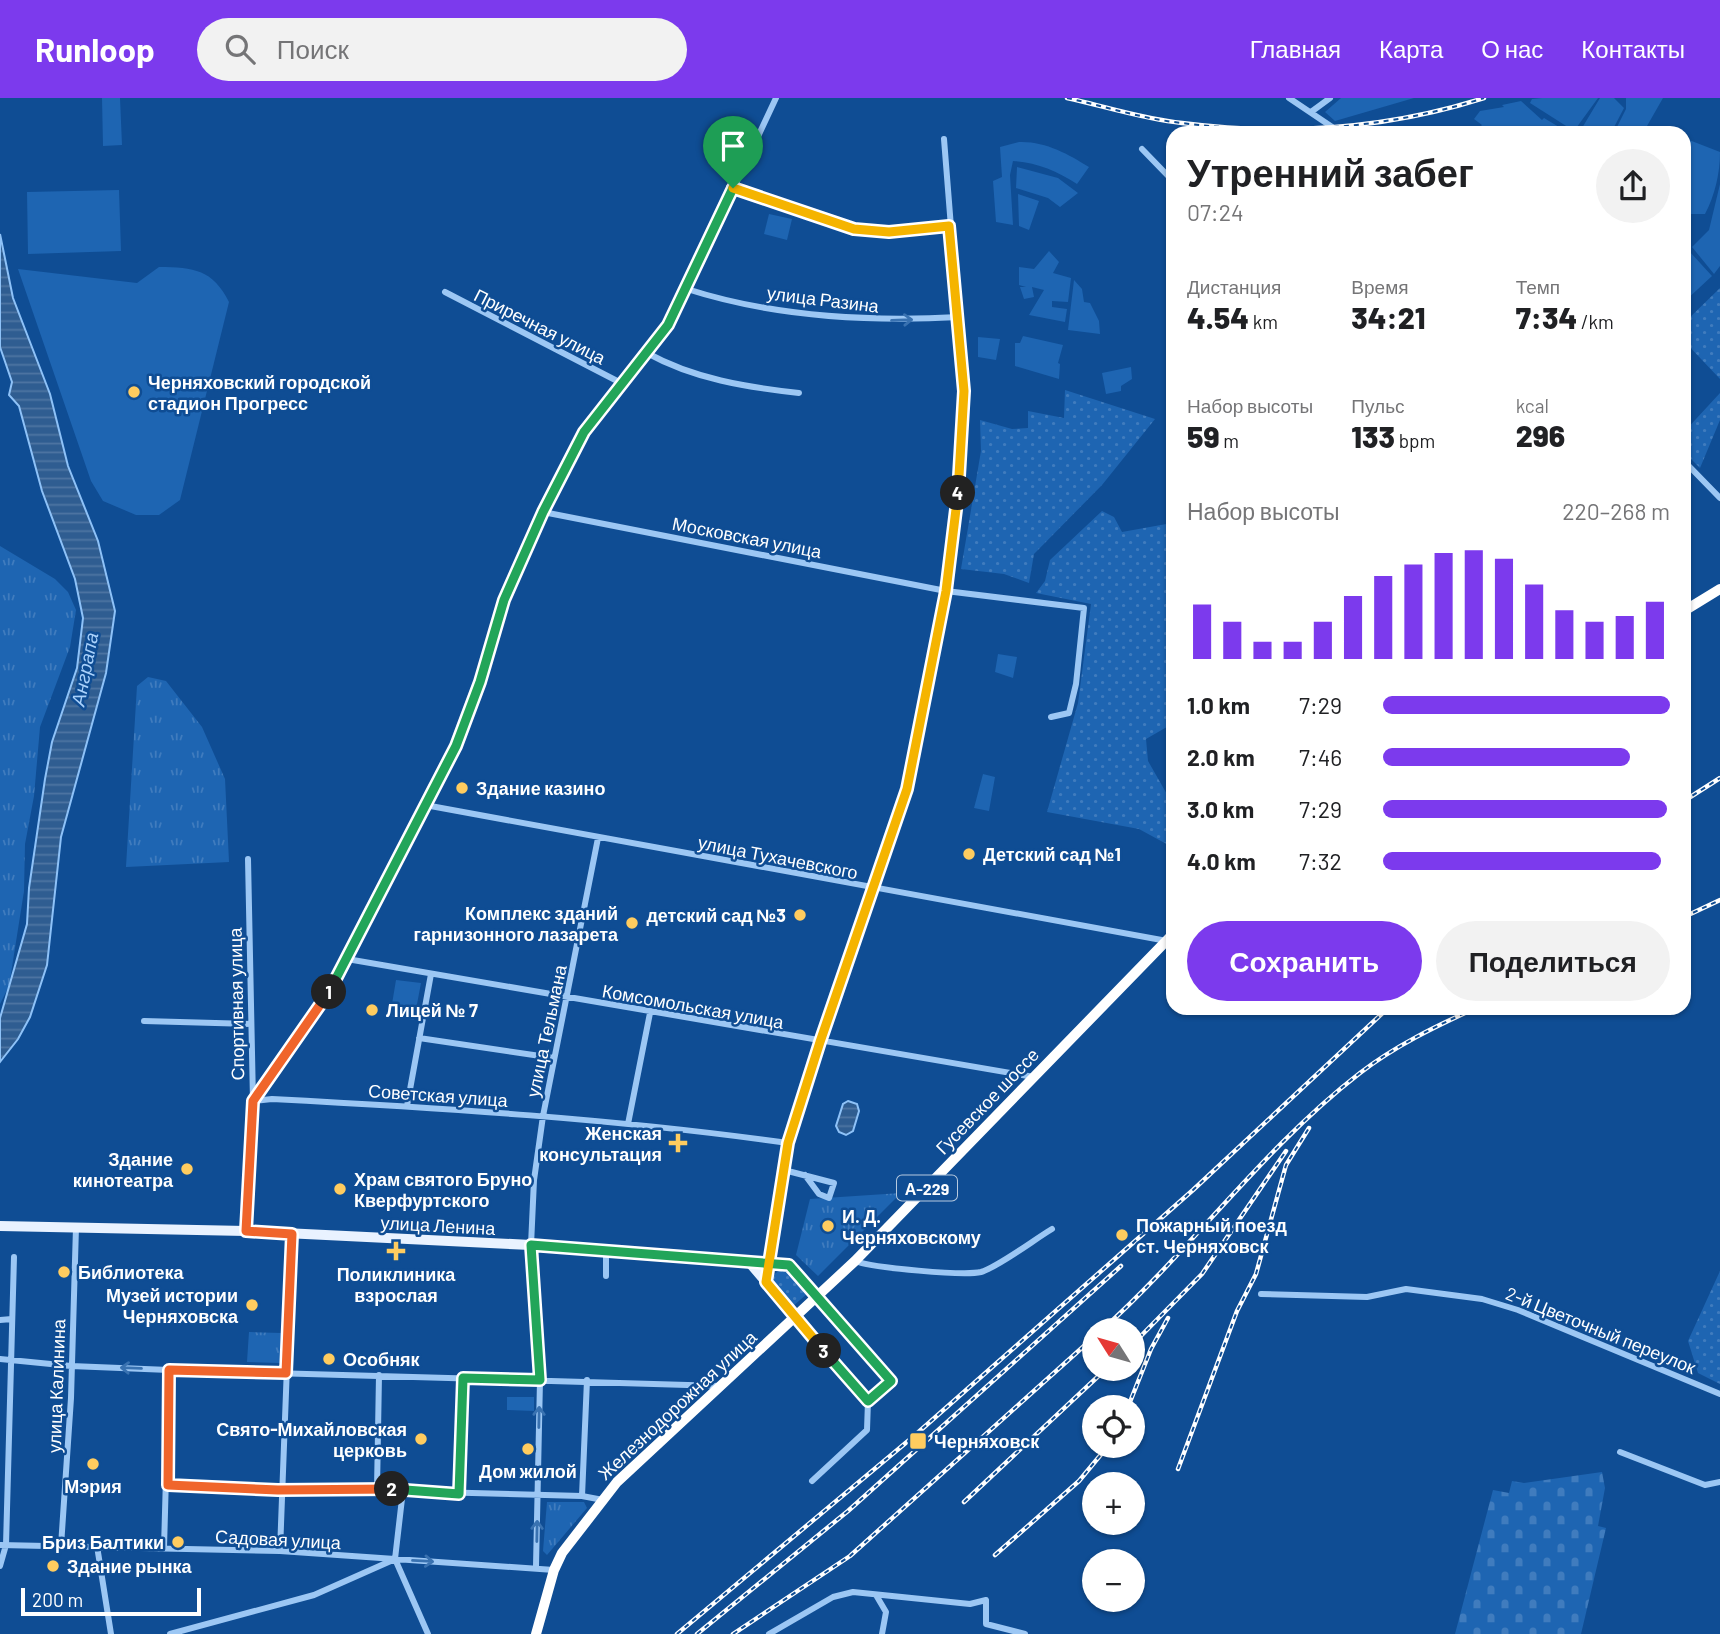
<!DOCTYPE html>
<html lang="ru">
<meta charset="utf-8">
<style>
:root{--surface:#fff;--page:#f2f2f2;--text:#202124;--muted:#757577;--accent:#7c3aed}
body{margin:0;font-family:Barlow,sans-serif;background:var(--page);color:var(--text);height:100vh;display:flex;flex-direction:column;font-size:26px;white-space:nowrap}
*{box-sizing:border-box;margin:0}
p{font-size:23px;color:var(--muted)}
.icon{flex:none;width:38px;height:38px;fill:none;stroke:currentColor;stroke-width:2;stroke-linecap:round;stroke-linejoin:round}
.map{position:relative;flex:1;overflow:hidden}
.sheet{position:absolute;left:1166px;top:28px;width:525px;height:889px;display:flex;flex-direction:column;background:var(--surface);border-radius:21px;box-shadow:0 2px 5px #0004}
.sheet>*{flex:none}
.needle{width:46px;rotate:307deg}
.tools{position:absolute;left:1082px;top:1220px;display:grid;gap:14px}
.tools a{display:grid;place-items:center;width:63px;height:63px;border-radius:50%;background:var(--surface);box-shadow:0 2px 5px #0004;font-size:35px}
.scale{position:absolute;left:21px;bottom:18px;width:180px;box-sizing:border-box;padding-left:7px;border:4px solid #fff;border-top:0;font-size:19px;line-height:24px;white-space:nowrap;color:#fff;-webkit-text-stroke:5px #0f4d94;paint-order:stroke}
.pin{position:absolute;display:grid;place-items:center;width:60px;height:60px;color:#fff;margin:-72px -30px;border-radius:50% 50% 50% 0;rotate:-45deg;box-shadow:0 0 7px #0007}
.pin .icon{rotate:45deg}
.km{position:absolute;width:35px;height:35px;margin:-18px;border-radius:50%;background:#222;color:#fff;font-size:19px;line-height:35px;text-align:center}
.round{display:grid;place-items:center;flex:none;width:74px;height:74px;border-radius:37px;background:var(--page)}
.headline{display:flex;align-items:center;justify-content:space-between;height:119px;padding:0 21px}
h1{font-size:38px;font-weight:800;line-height:52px}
.metrics{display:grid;grid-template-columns:repeat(3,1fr);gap:10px;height:119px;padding:7px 21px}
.metrics div{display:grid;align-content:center}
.metrics b{font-size:30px;font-weight:800}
.metrics small{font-size:19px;font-weight:400}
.metrics p{font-size:19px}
.chart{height:196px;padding:14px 21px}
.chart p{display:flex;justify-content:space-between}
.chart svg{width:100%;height:126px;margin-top:7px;stroke:var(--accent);stroke-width:6}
.primary-button{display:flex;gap:14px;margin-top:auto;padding:14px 21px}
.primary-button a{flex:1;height:80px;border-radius:42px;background:var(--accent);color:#fff;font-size:28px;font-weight:800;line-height:80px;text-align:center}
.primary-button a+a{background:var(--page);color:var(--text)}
ul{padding:0 21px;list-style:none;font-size:23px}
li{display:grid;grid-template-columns:112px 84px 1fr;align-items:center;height:52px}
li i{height:18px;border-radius:9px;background:var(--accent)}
header{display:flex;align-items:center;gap:42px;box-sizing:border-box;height:98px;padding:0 35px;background:var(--accent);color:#fff}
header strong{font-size:33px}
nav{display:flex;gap:38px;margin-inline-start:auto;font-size:24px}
.search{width:490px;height:63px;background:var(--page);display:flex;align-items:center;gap:18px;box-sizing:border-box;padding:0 24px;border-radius:38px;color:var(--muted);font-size:26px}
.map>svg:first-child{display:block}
</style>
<header>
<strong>Runloop</strong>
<div class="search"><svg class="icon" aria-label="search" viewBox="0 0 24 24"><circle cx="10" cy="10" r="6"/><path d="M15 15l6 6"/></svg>Поиск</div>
<nav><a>Главная</a><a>Карта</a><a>О нас</a><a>Контакты</a></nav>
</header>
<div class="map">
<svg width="1720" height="1536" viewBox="0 0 1720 1536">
<defs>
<pattern id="grass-dots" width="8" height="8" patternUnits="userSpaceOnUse" patternTransform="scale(1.75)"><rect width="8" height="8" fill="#1e65b2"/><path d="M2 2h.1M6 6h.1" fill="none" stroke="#407cbe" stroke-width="1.8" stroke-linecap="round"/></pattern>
<pattern id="cemetery-stones" width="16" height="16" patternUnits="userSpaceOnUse" patternTransform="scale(1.75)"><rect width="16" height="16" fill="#1e65b2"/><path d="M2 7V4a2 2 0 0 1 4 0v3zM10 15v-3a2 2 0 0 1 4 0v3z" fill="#407cbe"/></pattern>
<pattern id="park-tufts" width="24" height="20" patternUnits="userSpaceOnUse" patternTransform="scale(1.75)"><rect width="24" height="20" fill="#1e65b2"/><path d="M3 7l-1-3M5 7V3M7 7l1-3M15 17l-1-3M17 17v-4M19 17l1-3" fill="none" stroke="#407cbe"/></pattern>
<pattern id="water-rules" width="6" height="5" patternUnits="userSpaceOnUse" patternTransform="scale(1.75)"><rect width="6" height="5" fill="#2f5d91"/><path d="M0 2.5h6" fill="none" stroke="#4e75a2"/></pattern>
</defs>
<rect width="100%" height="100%" fill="#0f4d94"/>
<path fill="url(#grass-dots)" d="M 1720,190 L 1720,281 L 1684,243 L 1684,225 Z
M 1065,292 L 1155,321 L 1102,387 L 1034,456 L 1029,485 L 1004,476 L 961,471 L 981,353 L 980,322 L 1012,331 L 1028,330 L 1028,313 L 1064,320 Z
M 1720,295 L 1720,322 L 1700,370 L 1684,354 L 1684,334 Z
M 1102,413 L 1114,419 L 1122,434 L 1172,425 L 1172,626 L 1146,641 L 1148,663 L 1172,705 L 1172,749 L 1139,731 L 1047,714 L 1078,605 L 1091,506 L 1036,495 L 1045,483 L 1050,462 Z
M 783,1169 L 807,1196 L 793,1208 L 769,1181 Z
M 1720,1173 L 1720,1286 L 1698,1275 L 1688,1243 Z"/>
<path fill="url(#cemetery-stones)" d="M 1602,1374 L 1605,1390 L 1598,1428 L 1606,1430 L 1581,1536 L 1455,1536 L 1493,1392 L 1509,1395 L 1512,1383 L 1524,1385 Z"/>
<path fill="url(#park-tufts)" d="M 0,448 L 55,481 L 68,494 L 76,512 L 70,549 L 40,629 L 34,698 L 25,746 L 24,793 L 9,888 L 0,906 Z
M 148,579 L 166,583 L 202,629 L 225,681 L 229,764 L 126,769 L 137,588 Z
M 901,1095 L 818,1178 L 796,1157 L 810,1101 Z
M 249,1234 L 281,1235 L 280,1265 L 247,1264 Z
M 547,1404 L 584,1404 L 587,1410 L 547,1457 L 543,1453 Z"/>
<path fill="#1e65b2" d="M 102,0 L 120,0 L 122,47 L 103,48 Z
M 1341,0 L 1414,0 L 1335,23 L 1325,14 Z
M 1542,0 L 1598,0 L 1574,33 L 1530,5 L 1532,1 Z
M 1600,0 L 1614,0 L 1624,10 L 1611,35 L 1579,35 Z
M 1626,0 L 1663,0 L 1643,35 L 1614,35 L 1626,11 Z
M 1521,3 L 1542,22 L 1544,20 L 1569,35 L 1474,35 L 1482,27 L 1474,21 L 1480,13 L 1504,9 L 1502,7 Z
M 1684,40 L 1720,54 C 1720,75 1715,97 1705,116 L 1690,116 L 1687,123 L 1688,129 L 1684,132 Z
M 1019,44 C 1045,43 1068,56 1089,69 L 1077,86 C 1057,73 1036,64 1013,63 L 1010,77 L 1013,127 L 996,124 L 993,83 L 1002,79 L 1000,49 Z
M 1017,69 L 1058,80 L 1078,95 L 1060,109 L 1048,100 L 1016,90 Z
M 1720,86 L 1720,168 L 1714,176 L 1692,149 L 1709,132 Z
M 119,92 L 121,153 L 28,156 L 27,94 Z
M 1018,96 L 1039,103 L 1029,132 L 1019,128 Z
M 769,116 L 792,121 L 787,142 L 764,136 Z
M 1049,153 L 1059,164 L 1053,175 L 1071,180 L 1068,204 L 1052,203 L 1052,209 L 1067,211 L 1065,224 L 1029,217 L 1044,192 L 1032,189 L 1034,199 L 1024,201 L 1020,189 L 1026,189 L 1019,187 L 1019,169 L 1034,171 Z
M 1690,154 L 1712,178 L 1684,204 L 1684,160 Z
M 159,169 C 194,169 213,172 229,204 L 180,402 L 159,417 L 136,417 L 103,403 L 91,383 L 18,171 L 137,185 Z
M 1074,182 L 1082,191 L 1084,204 L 1090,205 L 1099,223 L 1100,236 L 1068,232 Z
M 1023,238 L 1063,247 L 1058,265 L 1060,266 L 1059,281 L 1015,268 L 1015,245 L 1020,245 Z
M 978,239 L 1000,241 L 996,262 L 978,259 Z
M 1131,269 L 1132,281 L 1121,288 L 1121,293 L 1106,296 L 1102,275 Z
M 998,556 L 1017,559 L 1013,580 L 995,574 Z
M 983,676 L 995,679 L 989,713 L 974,710 Z
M 396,882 L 421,885 L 414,922 L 390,918 Z
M 507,1299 L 534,1299 L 534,1313 L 507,1312 Z"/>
<path fill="url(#water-rules)" stroke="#8ec2f8" stroke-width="2" d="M 0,136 L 13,200 L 50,296 L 68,368 L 98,443 L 115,513 L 106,575 L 61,739 L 47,867 L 30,919 L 18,941 L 0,964 L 0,920 L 27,826 L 29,790 L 45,681 L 52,644 L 77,570 L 83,520 L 75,481 L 42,393 L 19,308 L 9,297 L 12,284 L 0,249 Z
M 848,1003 L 857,1006 L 859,1013 L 853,1033 L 846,1037 L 839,1034 L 836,1028 L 843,1006 Z"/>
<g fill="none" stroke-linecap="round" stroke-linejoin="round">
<path stroke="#9cc7f4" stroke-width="6" d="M 1289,0 L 1341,35
M 1311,14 L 1330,0
M 1142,51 L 1172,82
M 733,90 L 854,131 L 889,134 L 949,128
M 687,191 C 774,219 868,224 959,219
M 445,194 L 623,286
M 647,255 C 694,281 746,289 799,295
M 1684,363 L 1720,400
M 543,414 L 946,493 L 1084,510 L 1076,586 L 1069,615 L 1051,619
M 425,707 L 1167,843
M 347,861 L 1034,979
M 144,923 L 251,926
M 419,940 L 554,960
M 253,1003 L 325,903 L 347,861 L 456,648 L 480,584 L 504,502 L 543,414 L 584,334 L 647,255 L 678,209 L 776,0
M 253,1003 L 272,1001 C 444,1010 617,1021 788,1045
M 407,1008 L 431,876
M 628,1026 L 650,915
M 784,1072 L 834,1085 L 829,1100 L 819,1096 L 805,1077
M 246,1133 L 253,1003 L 248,761
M 606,1153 L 606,1178
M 855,1163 C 873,1170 964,1178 981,1174 C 998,1169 1035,1141 1052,1131
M 766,1184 L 788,1045 L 820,944 L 907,691 L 946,493 L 962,357 L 964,293 L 944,41
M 1261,1196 L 1367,1199 L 1406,1191 L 1482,1201 L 1518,1212 L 1720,1296
M 0,1222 L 12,1221
M 0,1261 L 71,1268 L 169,1272 L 722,1288
M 1620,1354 L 1705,1387 L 1720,1384
M 812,1383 L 867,1332 L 868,1303
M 168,1387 L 582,1398 L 603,1402
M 377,1391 L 379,1277
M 403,1392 L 395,1461 L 428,1536
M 459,1396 L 463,1280
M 582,1398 L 587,1282
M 0,1447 L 280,1453 L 554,1472
M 61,1448 L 71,1300 L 76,1129
M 97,1448 L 111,1536
M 164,1450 L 169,1272
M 280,1453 L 292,1136
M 0,1468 L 6,1447 L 14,1159
M 536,1468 L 540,1282 L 531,1147 L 534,1082 L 543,1018 L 598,740
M 876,1497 L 886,1514 L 882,1536
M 170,1536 L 314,1497 L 393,1462
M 769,1536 L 833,1499 L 853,1494 L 970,1506 L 986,1502 L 986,1526 L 1025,1536"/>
<path stroke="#e9f2ff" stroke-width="10" d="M 0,1128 L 246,1133 L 531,1147 L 784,1166 L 792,1170 L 891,1283 L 868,1303 L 749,1164"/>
<path stroke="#fff" stroke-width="10" d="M 1684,513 L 1720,491
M 536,1536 L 554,1472 L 562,1455 L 617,1384 L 855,1163 L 1172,837"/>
<defs>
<path id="rail" d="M 1067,0 C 1104,8 1143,21 1182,25 C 1284,38 1386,31 1484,0
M 1684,703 L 1720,680
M 1684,819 L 1720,802
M 1102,1232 C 1192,1151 1263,1050 1360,975 C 1395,948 1436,928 1476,910
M 1132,1247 L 1202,1176 L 1286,1053
M 1128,1309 L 1151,1251 L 1168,1220
M 1178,1371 L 1237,1213 L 1256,1176 L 1286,1067 L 1309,1030
M 964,1404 L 1107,1270
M 995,1457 L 1079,1383 L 1108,1348
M 677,1536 L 914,1338 L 1193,1092 L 1388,910
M 697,1536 L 848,1413 L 1121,1168
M 733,1536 L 850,1458 L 1094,1239"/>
</defs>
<use href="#rail" stroke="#fff" stroke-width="4.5"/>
<use href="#rail" stroke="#0f4d94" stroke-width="2" stroke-dasharray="5" stroke-linecap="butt"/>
</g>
<defs><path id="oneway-shaft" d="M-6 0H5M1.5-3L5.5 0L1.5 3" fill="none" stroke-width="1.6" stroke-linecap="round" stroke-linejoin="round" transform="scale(1.75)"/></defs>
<g stroke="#3972b1">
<use href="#oneway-shaft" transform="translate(902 222) rotate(-2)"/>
<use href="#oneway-shaft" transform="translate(131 1270) rotate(-178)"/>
<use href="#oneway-shaft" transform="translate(539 1319) rotate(-89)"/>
<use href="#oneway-shaft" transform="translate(537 1433) rotate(-89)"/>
<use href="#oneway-shaft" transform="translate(423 1463) rotate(3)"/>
</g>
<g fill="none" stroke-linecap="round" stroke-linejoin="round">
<defs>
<path id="split-1" d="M 329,894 L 456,648 L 480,584 L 504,502 L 543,414 L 584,334 L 668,227 L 733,90"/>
<path id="split-2" d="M 329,894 L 253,1003 L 246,1133 L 292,1136 L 286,1275 L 169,1272 L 168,1387 L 278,1392 L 392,1391"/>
<path id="split-3" d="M 392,1391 L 459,1396 L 463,1280 L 540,1282 L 531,1147 L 789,1167 L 891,1283 L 868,1303 L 824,1253"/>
<path id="split-4" d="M 824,1253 L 766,1184 L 788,1045 L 820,944 L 907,691 L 946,493 L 958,395"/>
<path id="split-5" d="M 733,90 L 854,131 L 889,134 L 949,128 L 964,293 L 958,395"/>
</defs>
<use href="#split-1" stroke="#fff" stroke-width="14"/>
<use href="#split-2" stroke="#fff" stroke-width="14"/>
<use href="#split-3" stroke="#fff" stroke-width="14"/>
<use href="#split-4" stroke="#fff" stroke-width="14"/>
<use href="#split-5" stroke="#fff" stroke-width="14"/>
<use href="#split-1" stroke="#22a559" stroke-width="9"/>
<use href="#split-2" stroke="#f0652b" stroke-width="9"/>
<use href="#split-3" stroke="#22a559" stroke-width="9"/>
<use href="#split-4" stroke="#f5b400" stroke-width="9"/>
<use href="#split-5" stroke="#f5b400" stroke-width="9"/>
</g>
<g fill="#ffcc5f" stroke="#0f4d94" stroke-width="2.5">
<circle cx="134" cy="294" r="7"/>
<circle cx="462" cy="690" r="7"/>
<circle cx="969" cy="756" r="7"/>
<circle cx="800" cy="817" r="7"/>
<circle cx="632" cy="825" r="7"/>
<circle cx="372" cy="912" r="7"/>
<path d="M674.5 1034.5h7v7h7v7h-7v7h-7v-7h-7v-7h7z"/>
<circle cx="187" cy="1071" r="7"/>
<circle cx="340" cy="1091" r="7"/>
<circle cx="828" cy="1128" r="7"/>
<circle cx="1122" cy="1137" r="7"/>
<path d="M392.5 1142.5h7v7h7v7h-7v7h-7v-7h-7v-7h7z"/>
<circle cx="64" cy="1174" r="7"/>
<circle cx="252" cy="1207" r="7"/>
<circle cx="329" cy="1261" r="7"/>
<circle cx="421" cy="1341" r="7"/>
<rect x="909" y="1334" width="18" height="18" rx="3.5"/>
<circle cx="528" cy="1351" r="7"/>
<circle cx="93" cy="1366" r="7"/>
<circle cx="178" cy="1444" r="7"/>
<circle cx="53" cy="1468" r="7"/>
</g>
<g text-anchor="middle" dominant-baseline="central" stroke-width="5" stroke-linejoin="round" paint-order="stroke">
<rect fill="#0f4d94" stroke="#b7cadf" stroke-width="2" x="897" y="1077.5" width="60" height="25" rx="5"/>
<g font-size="16" font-weight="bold" fill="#fff">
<text x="927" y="1090">А-229</text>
</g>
<g font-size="18" fill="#fff" stroke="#0f4d94">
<text transform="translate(823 201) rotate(7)">улица Разина</text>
<text transform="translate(540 228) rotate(27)">Приречная улица</text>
<text transform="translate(747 439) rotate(11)">Московская улица</text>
<text transform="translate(778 759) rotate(11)">улица Тухачевского</text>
<text transform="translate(236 906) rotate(-91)">Спортивная улица</text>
<text transform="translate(693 908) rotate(10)">Комсомольская улица</text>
<text transform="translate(546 933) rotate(-78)">улица Тельмана</text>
<text transform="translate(438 997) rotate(4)">Советская улица</text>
<text transform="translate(987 1003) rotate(-46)">Гусевское шоссе</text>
<text transform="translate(438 1127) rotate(3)">улица Ленина</text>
<text transform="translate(1601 1232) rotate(22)">2-й Цветочный переулок</text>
<text transform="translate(56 1288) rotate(-88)">улица Калинина</text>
<text transform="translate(677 1307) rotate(-43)">Железнодорожная улица</text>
<text transform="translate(278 1441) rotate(3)">Садовая улица</text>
</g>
<g font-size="18" font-weight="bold" fill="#fff" stroke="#0f4d94" text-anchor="start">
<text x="148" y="284">Черняховский городской<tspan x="148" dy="21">стадион Прогресс</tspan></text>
<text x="476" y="690">Здание казино</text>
<text x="983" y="756">Детский сад №1</text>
<text x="618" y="815" text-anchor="end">Комплекс зданий<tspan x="618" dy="21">гарнизонного лазарета</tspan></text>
<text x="786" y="817" text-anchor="end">детский сад №3</text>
<text x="386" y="912">Лицей № 7</text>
<text x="662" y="1035" text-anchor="end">Женская<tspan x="662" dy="21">консультация</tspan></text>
<text x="173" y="1061" text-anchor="end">Здание<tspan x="173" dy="21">кинотеатра</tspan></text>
<text x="354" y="1081">Храм святого Бруно<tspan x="354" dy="21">Кверфуртского</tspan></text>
<text x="842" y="1118">И. Д.<tspan x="842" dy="21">Черняховскому</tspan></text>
<text x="1136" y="1127">Пожарный поезд<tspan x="1136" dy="21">ст. Черняховск</tspan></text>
<text x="78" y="1174">Библиотека</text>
<text x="396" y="1176" text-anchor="middle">Поликлиника<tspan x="396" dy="21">взрослая</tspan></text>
<text x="238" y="1197" text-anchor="end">Музей истории<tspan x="238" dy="21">Черняховска</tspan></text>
<text x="343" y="1261">Особняк</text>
<text x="407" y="1331" text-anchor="end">Свято-Михайловская<tspan x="407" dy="21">церковь</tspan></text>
<text x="934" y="1343">Черняховск</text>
<text x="528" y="1373" text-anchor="middle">Дом жилой</text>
<text x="93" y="1388" text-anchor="middle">Мэрия</text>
<text x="164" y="1444" text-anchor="end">Бриз Балтики</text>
<text x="67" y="1468">Здание рынка</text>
</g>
<g font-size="19" font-style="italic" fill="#a9d1fb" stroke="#0f4d94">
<text transform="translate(84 571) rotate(-79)">Анграпа</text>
</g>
</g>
</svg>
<div class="tools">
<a><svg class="needle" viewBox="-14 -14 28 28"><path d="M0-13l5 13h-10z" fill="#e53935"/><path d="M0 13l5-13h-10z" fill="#757577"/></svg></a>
<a><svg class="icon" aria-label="locate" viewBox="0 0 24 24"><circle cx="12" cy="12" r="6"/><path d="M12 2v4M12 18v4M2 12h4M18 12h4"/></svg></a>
<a>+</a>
<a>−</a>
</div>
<div class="scale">200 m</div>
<div class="pin" style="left:733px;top:90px;background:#1e9e55"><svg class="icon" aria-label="arrive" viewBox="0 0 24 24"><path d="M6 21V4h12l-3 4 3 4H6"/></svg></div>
<b class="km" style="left:329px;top:894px">1</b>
<b class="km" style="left:392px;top:1391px">2</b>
<b class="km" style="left:824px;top:1253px">3</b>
<b class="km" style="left:958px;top:395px">4</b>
<section class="sheet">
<div class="headline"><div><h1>Утренний забег</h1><p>07:24</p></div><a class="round"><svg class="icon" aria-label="share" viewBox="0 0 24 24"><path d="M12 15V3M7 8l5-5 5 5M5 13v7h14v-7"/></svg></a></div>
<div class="metrics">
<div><p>Дистанция</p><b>4.54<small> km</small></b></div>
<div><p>Время</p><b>34:21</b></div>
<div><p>Темп</p><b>7:34<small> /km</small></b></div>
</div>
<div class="metrics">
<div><p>Набор высоты</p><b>59<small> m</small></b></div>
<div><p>Пульс</p><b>133<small> bpm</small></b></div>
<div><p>kcal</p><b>296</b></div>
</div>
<div class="chart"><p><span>Набор высоты</span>220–268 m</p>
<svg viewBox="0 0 160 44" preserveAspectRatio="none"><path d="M5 44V25M15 44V31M25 44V38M35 44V38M45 44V31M55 44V22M65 44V15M75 44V11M85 44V7M95 44V6M105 44V9M115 44V18M125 44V27M135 44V31M145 44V29M155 44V24"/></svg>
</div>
<ul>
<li><b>1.0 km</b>7:29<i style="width:100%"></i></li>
<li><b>2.0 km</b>7:46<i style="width:86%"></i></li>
<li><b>3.0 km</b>7:29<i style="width:99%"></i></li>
<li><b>4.0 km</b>7:32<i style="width:97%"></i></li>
</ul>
<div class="primary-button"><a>Сохранить</a><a>Поделиться</a></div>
</section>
</div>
